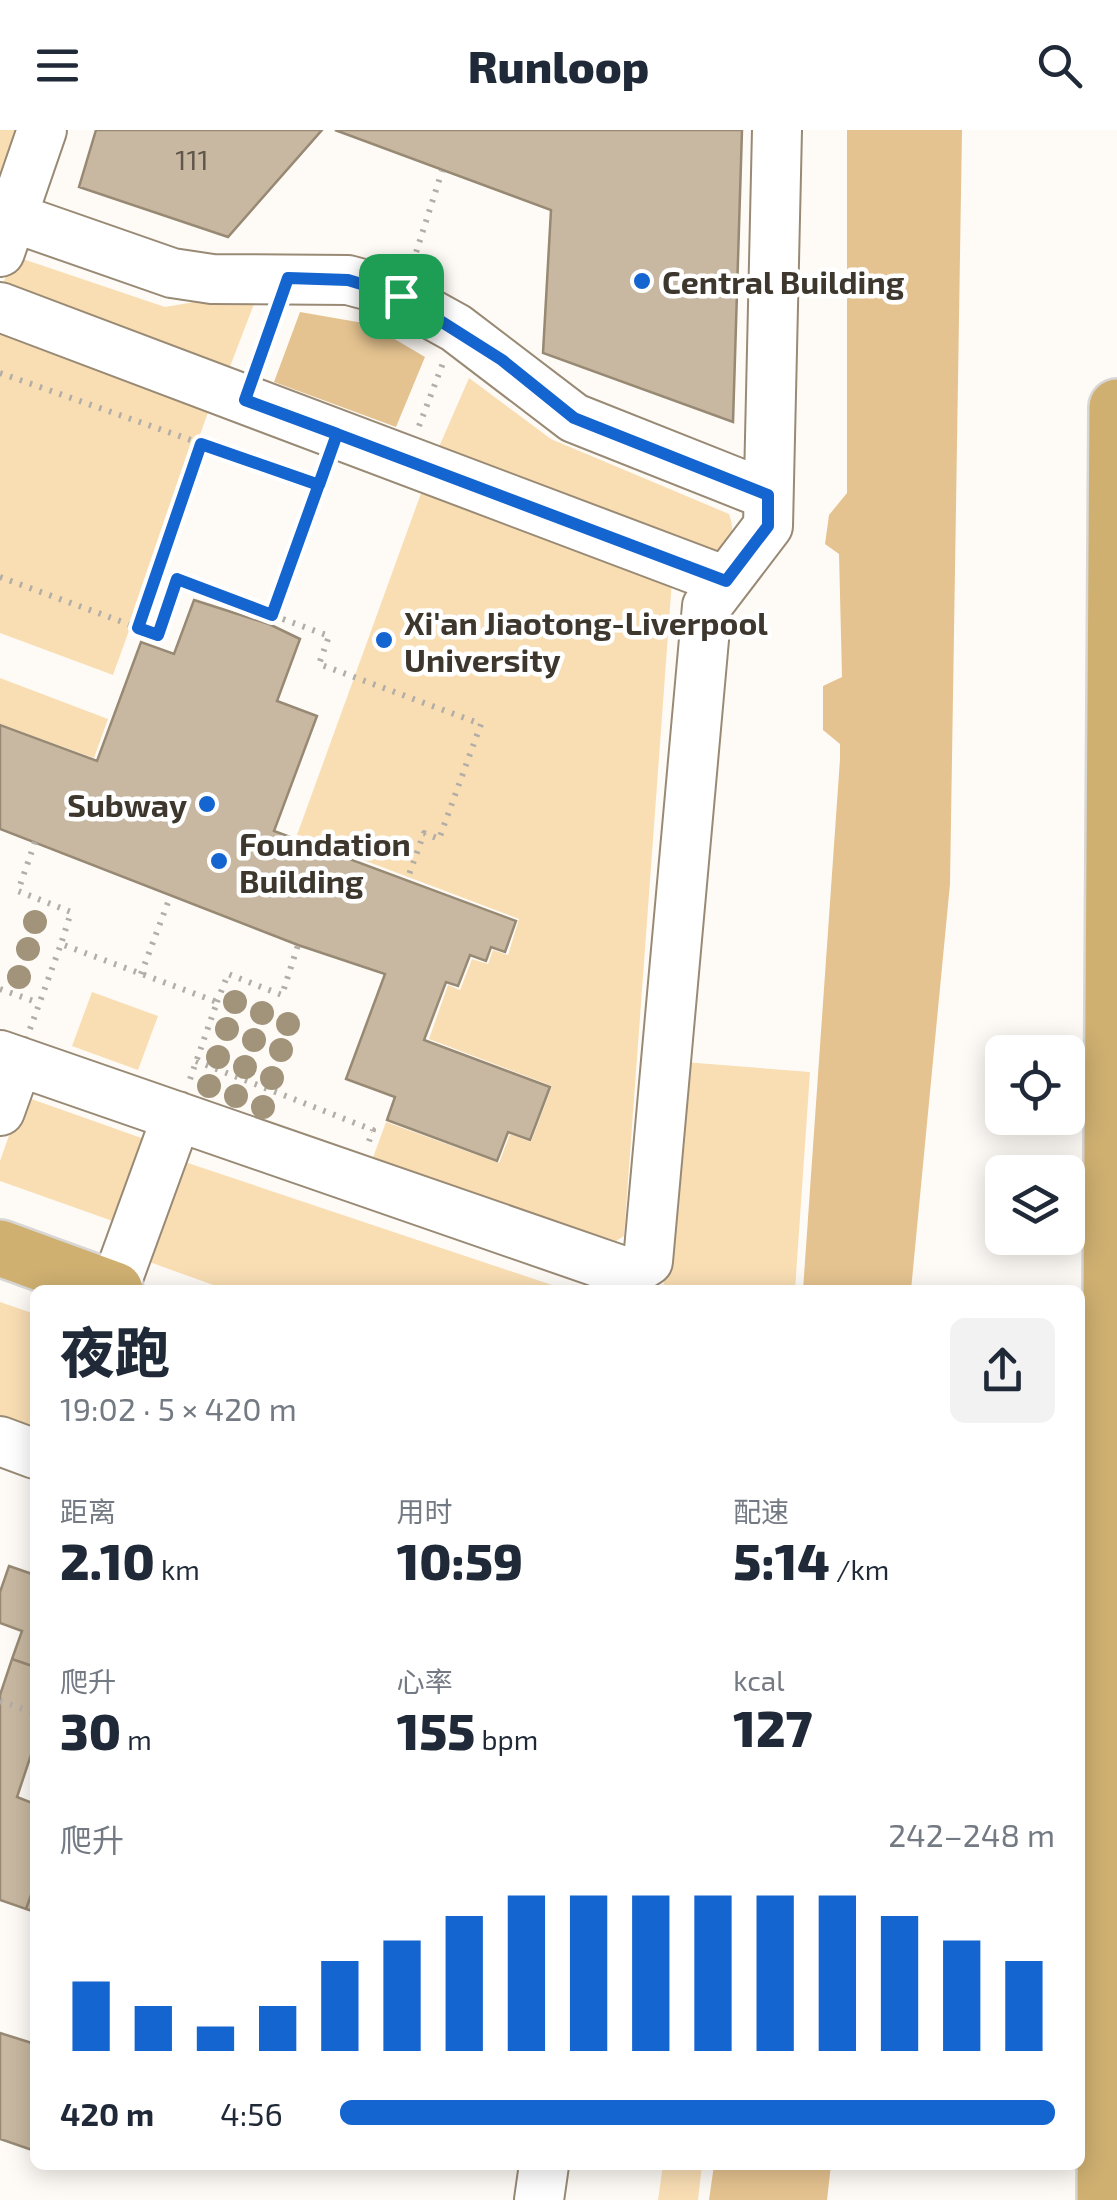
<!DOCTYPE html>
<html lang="zh">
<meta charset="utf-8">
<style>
:root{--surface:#fff;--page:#f2f2f3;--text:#1f2937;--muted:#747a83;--accent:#1465cf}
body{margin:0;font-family:"Exo 2","Noto Sans SC",sans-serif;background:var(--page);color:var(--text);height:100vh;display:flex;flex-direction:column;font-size:38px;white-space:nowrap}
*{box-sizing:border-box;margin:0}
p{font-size:32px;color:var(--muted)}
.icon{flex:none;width:55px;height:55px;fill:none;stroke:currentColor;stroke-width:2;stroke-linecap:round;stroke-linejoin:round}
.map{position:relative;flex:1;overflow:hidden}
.sheet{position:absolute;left:30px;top:1155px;width:1055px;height:885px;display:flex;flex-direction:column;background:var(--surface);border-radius:15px;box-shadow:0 5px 25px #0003}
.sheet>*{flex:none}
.fabs{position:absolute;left:985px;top:905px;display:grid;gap:20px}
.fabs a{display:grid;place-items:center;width:100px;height:100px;border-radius:15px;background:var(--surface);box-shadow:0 5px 25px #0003;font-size:50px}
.pin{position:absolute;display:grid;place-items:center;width:85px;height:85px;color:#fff;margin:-42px;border-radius:20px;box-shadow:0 5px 15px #0006}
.round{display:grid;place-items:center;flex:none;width:105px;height:105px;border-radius:15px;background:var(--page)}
.head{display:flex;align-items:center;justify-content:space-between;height:170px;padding:0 30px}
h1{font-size:55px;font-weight:800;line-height:75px}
.figures{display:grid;grid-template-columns:repeat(3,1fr);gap:15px;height:170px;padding:10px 30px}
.figures div{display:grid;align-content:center}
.figures b{font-size:50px;font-weight:800}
.figures small{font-size:28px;font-weight:400}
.figures p{font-size:28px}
.chart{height:280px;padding:20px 30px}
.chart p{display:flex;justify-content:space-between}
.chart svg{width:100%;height:180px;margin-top:10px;stroke:var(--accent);stroke-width:6}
ul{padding:0 30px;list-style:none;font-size:32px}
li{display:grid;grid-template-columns:160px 120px 1fr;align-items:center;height:75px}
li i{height:25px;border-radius:12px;background:var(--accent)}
header{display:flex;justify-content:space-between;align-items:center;height:130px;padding:0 30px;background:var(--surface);font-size:45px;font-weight:800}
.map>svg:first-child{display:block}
</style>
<header><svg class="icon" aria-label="menu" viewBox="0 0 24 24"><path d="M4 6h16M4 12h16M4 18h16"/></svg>Runloop<svg class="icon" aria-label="search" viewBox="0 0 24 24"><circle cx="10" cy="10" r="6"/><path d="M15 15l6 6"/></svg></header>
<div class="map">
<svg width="1117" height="2070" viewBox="0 0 1117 2070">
<rect width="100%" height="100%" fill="#fefbf6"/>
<path fill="#f9deb4" d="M 0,0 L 18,0 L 1,45 L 0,44 Z
M 20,128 L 165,177 L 259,161 L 226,247 L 9,164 L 4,151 L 12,132 Z
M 0,202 L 210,277 L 113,545 L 0,503 Z
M 469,248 L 551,309 L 729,384 C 736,403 731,412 715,424 L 435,326 Z
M 424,355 L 672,450 L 624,1106 L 616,1111 L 371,1033 L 386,992 L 499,1033 L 510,1004 L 531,1012 L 552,956 L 429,909 L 448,855 L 460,860 L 472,829 L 488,834 L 493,820 L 508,825 L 519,789 L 297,705 Z
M 0,548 L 108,589 L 94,628 L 0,594 Z
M 92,862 L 158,886 L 138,940 L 72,916 Z
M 684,932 L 810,942 L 795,1160 L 663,1160 Z
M 23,966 L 150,1011 L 121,1094 L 0,1051 L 0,1031 Z
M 176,1029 L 567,1160 L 227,1160 L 144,1130 Z
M 0,1172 L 35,1184 L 35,1303 L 0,1291 Z
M 663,2035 L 702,2035 L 698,2070 L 658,2070 Z"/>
<path fill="#e5c390" d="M 847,0 L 962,0 L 950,754 L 911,1160 L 803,1160 L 840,629 L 840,614 L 823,600 L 823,556 L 842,547 L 839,424 L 825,414 L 829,385 L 847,363 Z
M 300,182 L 369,194 L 425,227 L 396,297 L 274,252 Z
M 714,2035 L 831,2035 L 827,2070 L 709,2070 Z"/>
<path fill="#c8b8a1" stroke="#978973" stroke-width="2.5" d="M 96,0 L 322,0 L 228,107 L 79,57 Z
M 335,0 L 742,0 L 733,292 L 543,223 L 551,80 Z
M 194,470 L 269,494 L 300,509 L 277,571 L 317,586 L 274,701 L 516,791 L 505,822 L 491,817 L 486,831 L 470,825 L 458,856 L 446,852 L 424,910 L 550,957 L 530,1010 L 508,1002 L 497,1031 L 387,990 L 395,967 L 346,949 L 385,844 L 298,815 L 0,699 L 0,595 L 97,631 L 141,512 L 174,524 Z
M 9,1436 L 35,1445 L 35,1537 L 12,1529 L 22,1501 L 0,1493 L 0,1462 Z
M 12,1529 L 35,1537 L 35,1613 L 17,1667 L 35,1674 L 35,1754 L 26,1779 L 0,1770 L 0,1565 Z
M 35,1754 L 35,1782 L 26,1779 Z
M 0,1903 L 35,1914 L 35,2021 L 0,2009 Z"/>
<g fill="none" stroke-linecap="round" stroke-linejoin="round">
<defs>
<path id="minor" d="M 0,83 L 172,143 L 212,149 L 348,150 L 389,161 L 456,198 L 574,288 L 768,365
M 0,122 L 42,0
M 0,177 L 726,451
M 0,925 L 629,1143 L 648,1131 L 707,476 L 768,396 L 777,0
M 0,981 L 18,931
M 114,1159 L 177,986
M 0,1311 L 35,1324
M 539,2070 L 544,2035"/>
<path id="major" d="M 0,1118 L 115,1160
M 1105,2070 L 1117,277"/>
</defs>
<use href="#minor" stroke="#998a75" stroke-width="52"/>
<use href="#major" stroke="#d8d7d5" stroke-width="60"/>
<path stroke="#b2aea7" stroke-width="6" stroke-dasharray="2.5 8" stroke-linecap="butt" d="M 413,132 L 442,41
M 257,235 L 275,186
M 0,243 L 319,355
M 419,296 L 443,233
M 0,447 L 158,505 L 177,449 L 272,485 L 325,338
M 269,494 L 272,485 L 329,506 L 319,534 L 481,594 L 439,709 L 424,703 L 407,750
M 138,498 L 201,314
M 35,712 L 18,761 L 71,782 L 61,814
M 141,844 L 170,767
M 0,859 L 39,873
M 217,872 L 228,844 L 282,865 L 298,815
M 30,899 L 61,814 L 217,872 L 189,952
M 196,931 L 373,1000 L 368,1014
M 0,1571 L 35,1583"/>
<use href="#minor" stroke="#fff" stroke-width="48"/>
<use href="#major" stroke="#cfb071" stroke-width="55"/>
</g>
<g fill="#a2947b">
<circle cx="35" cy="792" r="12"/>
<circle cx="28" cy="819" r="12"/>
<circle cx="19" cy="847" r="12"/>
<circle cx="235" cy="872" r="12"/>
<circle cx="262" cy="883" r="12"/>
<circle cx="288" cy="894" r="12"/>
<circle cx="227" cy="899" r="12"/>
<circle cx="254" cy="910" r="12"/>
<circle cx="281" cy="920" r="12"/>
<circle cx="218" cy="927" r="12"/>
<circle cx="245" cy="937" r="12"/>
<circle cx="272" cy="948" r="12"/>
<circle cx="209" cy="956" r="12"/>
<circle cx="236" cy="966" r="12"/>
<circle cx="263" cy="977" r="12"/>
</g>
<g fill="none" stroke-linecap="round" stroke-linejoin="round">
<defs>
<path id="route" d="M 401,166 L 348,150 L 288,148 L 245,270 L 337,304 L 319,355 L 201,314 L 138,498 L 158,505 L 177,449 L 272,485 L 337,304 L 726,451 L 768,396 L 768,365 L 574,288 L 502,230 L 401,166"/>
</defs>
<use href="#route" stroke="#fff" stroke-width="20"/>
<use href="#route" stroke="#1465cf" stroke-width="12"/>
</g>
<g fill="#1465cf" stroke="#fff" stroke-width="4">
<circle cx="642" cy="151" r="10"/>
<circle cx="384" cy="510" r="10"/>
<circle cx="207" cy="674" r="10"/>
<circle cx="219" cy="731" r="10"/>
</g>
<g text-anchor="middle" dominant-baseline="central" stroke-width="9" stroke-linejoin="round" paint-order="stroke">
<g font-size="28" fill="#60574b">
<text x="192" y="29">111</text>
</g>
<g font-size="32" font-weight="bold" fill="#3d372e" stroke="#fff" text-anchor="start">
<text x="662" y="151">Central Building</text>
<text x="404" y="492">Xi'an Jiaotong-Liverpool<tspan x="404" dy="37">University</tspan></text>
<text x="187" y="674" text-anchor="end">Subway</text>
<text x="239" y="713">Foundation<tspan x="239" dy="37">Building</tspan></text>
</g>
</g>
</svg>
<div class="fabs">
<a><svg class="icon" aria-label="locate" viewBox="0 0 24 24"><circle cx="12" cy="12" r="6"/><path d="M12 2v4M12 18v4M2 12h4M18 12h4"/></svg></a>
<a><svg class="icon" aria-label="layers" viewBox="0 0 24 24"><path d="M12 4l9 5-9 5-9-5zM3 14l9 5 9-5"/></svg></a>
</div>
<div class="pin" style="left:401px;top:166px;background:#1e9e55"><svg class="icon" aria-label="arrive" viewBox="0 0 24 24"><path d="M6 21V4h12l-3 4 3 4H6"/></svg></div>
<section class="sheet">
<div class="head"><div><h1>夜跑</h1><p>19:02 · 5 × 420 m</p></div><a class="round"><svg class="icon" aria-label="share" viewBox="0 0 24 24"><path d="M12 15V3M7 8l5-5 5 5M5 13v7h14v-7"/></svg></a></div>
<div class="figures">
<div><p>距离</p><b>2.10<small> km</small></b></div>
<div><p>用时</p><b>10:59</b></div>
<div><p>配速</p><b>5:14<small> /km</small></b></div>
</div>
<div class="figures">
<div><p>爬升</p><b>30<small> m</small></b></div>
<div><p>心率</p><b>155<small> bpm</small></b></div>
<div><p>kcal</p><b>127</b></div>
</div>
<div class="chart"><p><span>爬升</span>242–248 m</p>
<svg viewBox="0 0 160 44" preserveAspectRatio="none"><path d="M5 44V27M15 44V33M25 44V38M35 44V33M45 44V22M55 44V17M65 44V11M75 44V6M85 44V6M95 44V6M105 44V6M115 44V6M125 44V6M135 44V11M145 44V17M155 44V22"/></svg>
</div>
<ul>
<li><b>420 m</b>4:56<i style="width:100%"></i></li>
</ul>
</section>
</div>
